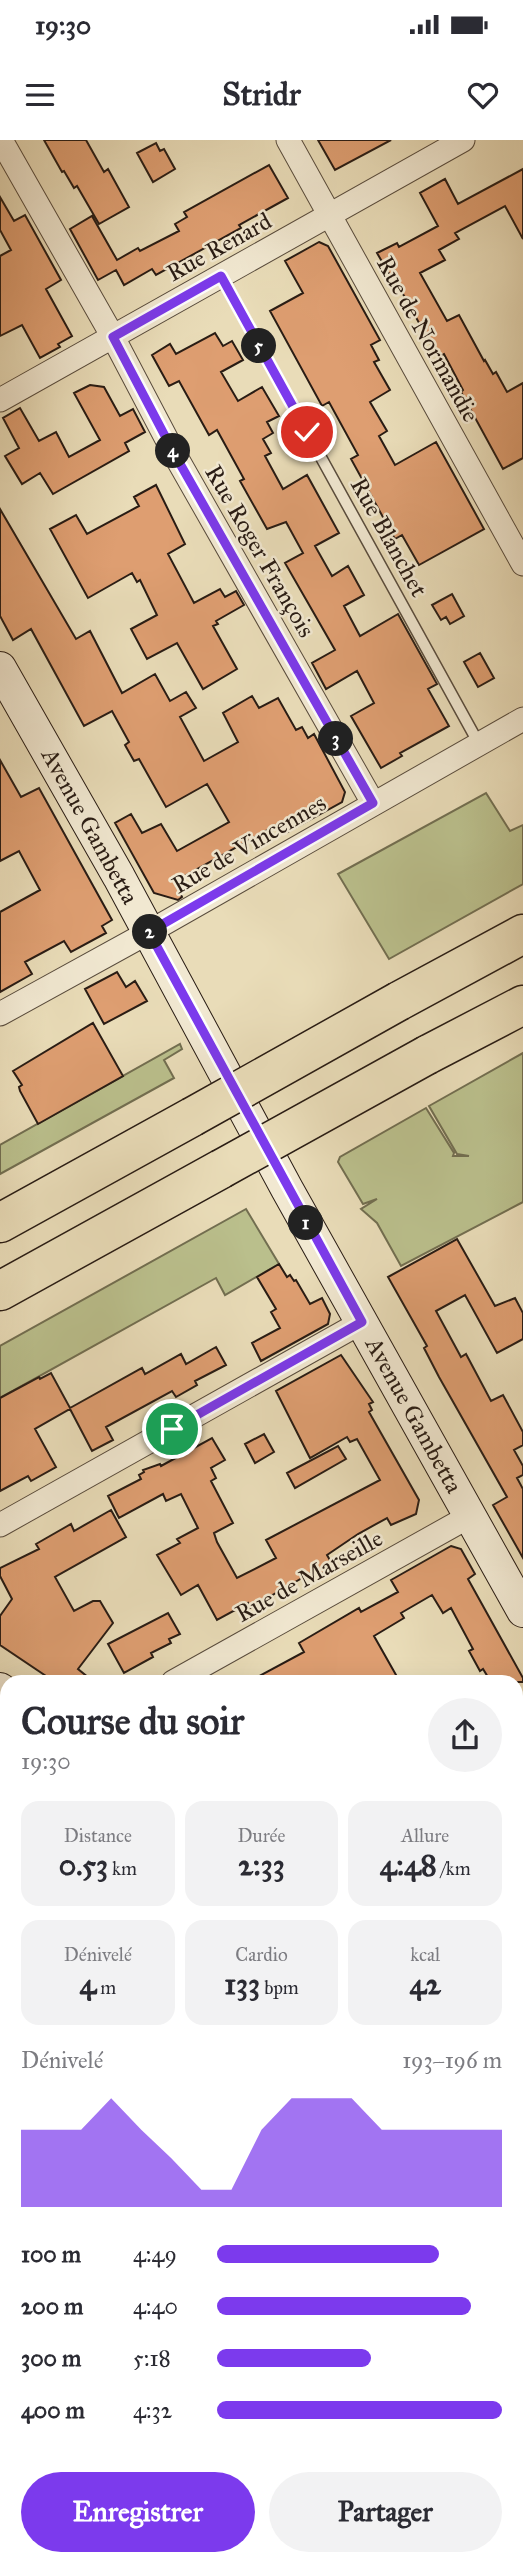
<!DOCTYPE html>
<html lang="fr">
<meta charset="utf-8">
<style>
:root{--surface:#fff;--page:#f2f2f3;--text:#2b2b33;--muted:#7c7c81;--accent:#7c3aed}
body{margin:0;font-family:"IM FELL Great Primer",serif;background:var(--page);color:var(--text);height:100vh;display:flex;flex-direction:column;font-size:26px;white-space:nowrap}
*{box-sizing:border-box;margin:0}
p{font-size:23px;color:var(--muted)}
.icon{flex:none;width:38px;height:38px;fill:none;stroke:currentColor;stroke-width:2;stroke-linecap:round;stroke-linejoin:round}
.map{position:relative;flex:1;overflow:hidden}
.side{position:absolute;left:0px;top:1535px;width:523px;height:891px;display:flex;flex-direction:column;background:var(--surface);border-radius:21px 21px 0 0;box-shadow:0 7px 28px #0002}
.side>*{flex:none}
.pin{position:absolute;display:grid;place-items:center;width:60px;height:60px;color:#fff;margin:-30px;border:4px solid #fff;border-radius:50%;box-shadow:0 2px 7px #0007}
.km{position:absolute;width:35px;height:35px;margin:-18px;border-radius:50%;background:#222;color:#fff;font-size:19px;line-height:35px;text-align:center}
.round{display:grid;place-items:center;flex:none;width:74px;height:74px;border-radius:37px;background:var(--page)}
.summary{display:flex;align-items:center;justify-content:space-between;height:119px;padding:0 21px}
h1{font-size:38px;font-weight:700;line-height:52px}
.metrics{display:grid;grid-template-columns:repeat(3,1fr);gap:10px;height:119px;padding:7px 21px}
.metrics div{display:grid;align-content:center;border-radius:18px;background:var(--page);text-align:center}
.metrics b{font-size:30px;font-weight:700}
.metrics small{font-size:19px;font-weight:400}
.metrics p{font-size:19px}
.chart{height:196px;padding:14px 21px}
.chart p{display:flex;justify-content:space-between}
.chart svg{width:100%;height:126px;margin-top:7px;fill:var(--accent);opacity:.7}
.action{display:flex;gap:14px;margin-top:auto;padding:14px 21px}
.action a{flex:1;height:80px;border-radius:42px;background:var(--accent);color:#fff;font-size:28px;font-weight:700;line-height:80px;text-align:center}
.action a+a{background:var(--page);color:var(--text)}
ul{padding:0 21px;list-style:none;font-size:23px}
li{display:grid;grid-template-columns:112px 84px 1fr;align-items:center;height:52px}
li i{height:18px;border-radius:9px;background:var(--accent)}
.status{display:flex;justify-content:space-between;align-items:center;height:49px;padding:0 35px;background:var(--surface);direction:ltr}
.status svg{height:19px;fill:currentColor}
header{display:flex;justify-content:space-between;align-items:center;height:91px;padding:0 21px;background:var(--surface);font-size:32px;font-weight:700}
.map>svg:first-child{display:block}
</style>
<div class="status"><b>19:30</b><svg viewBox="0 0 49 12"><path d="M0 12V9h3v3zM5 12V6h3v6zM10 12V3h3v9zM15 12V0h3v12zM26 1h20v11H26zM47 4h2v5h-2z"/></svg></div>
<header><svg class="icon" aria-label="menu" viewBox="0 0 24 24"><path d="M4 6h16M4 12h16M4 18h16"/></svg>Stridr<svg class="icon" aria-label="heart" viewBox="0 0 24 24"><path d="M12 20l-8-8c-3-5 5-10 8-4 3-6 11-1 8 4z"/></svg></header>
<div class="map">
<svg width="523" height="2425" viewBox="0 0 523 2425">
<rect width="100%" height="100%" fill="#e9dcb8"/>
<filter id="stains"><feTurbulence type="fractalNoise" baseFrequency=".00286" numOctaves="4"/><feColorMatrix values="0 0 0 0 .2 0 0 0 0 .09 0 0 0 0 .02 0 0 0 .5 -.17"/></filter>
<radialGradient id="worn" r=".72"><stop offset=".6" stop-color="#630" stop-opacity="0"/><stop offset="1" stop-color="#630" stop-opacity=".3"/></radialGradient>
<path fill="#babf8c" stroke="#726e50" stroke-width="2" d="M 486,653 L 510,691 L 523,685 L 523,744 L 389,819 L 338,734 Z
M 180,904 L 182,909 L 164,920 L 174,938 L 0,1034 L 0,1005 Z
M 523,913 L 523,1062 L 401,1126 L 377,1083 L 361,1069 L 377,1059 L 363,1064 L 338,1022 L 340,1017 L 426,968 L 454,1013 L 453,1016 L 469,1016 L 457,1014 L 429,966 Z
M 246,1069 L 279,1124 L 225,1155 L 216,1138 L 0,1258 L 0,1206 Z"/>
<path fill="#de9e71" stroke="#291c14" stroke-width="2" d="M 44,0 L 86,0 L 104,32 L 108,29 L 129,67 L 99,84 L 77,46 L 74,48 L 64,31 L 62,32 Z
M 318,0 L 391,0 L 335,30 Z
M 156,3 L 160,11 L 164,9 L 175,29 L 153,42 L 137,13 Z
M 269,25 L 288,58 L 239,85 L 241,88 L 156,135 L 152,129 L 124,145 L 116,130 L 98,140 L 70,89 L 92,76 L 117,120 L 138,108 L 140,111 L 179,91 L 175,84 L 187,77 L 184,72 Z
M 523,29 L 523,99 L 505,66 L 455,93 L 459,99 L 439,110 L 445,120 L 420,133 L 447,181 L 459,175 L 484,221 L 485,220 L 493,234 L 496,232 L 507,252 L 523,243 L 523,318 L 503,329 L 461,252 L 463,250 L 444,214 L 438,217 L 393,136 L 391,137 L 377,113 L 397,103 L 399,107 L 438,86 L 420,53 L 445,39 L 458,64 Z
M 0,57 L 14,81 L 25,75 L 61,140 L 46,149 L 72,196 L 58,204 L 60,207 L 40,218 L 22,185 L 0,196 L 0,116 L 11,110 L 0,90 Z
M 319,102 L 328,106 L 380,200 L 371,205 L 379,220 L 374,222 L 390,250 L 370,262 L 387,291 L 379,296 L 395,325 L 436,302 L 484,389 L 419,425 L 402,395 L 395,399 L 351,319 L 358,315 L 329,262 L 322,266 L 270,171 L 303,153 L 285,121 Z
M 215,193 L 223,206 L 232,201 L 243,220 L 221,232 L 238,261 L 262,247 L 279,276 L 267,282 L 273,293 L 263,299 L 271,313 L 265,316 L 283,349 L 307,335 L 339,393 L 315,406 L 332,436 L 348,426 L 364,455 L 344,466 L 360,496 L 398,474 L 437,544 L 428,549 L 449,586 L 400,613 L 402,616 L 381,628 L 351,576 L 374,563 L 357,531 L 326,549 L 312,523 L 335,510 L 285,423 L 303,413 L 286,382 L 267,389 L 240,341 L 244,339 L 217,290 L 209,295 L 179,241 L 169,246 L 152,215 L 170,204 L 176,214 Z
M 90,245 L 104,247 L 120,276 L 133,269 L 145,292 L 125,303 L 129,311 L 53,354 L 40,333 L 22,344 L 5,316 L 19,308 L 3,278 L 20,268 L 39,301 L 56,292 L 69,317 L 100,300 L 74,253 Z
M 156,345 L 185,404 L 168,414 L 194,463 L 220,449 L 225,457 L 236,451 L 244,465 L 216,481 L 218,484 L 213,486 L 237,529 L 203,549 L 177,503 L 147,519 L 131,489 L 157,475 L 140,440 L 137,442 L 132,433 L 88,458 L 50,389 L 76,375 L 87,394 L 139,366 L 134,357 Z
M 0,369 L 76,499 L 90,491 L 122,553 L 155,534 L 170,561 L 186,552 L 196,568 L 180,577 L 204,621 L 238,602 L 223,573 L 252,556 L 259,568 L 278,558 L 296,590 L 302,587 L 308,598 L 314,594 L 345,652 L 342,662 L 286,693 L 280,683 L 174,742 L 182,757 L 178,760 L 154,753 L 115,683 L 131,674 L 142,693 L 161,684 L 177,711 L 229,682 L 207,644 L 166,667 L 139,619 L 134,621 L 125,605 L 129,602 L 112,571 L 84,586 L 31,489 L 13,500 L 0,476 Z
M 452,454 L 464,476 L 450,484 L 446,477 L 441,480 L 432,465 Z
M 480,513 L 494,538 L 478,547 L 464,522 Z
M 0,620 L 21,657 L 39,648 L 112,780 L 102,786 L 106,793 L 71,812 L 64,801 L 25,822 L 32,834 L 0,852 L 0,772 L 40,750 L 19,711 L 0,721 Z
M 117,832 L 126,847 L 135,841 L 147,861 L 104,884 L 85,849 Z
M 93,883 L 123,936 L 38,984 L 20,951 L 19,947 L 22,945 L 13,931 Z
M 457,1099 L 495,1166 L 515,1158 L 523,1173 L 523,1199 L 497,1213 L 465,1155 L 436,1171 L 461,1217 L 466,1214 L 491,1261 L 503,1255 L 523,1292 L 523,1305 L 514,1310 L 523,1326 L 523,1335 L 517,1338 L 523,1349 L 523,1418 L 493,1365 L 507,1357 L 439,1237 L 424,1208 L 427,1206 L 388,1137 Z
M 279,1124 L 287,1137 L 290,1135 L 294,1141 L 296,1140 L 310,1164 L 322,1158 L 330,1174 L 328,1184 L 261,1221 L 252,1203 L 280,1188 L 271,1172 L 276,1169 L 257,1137 Z
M 216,1207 L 226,1225 L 195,1241 L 197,1245 L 176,1257 L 172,1251 L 106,1287 L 113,1300 L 92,1311 L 70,1269 L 35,1289 L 56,1327 L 31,1341 L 28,1336 L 0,1351 L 0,1258 L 39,1237 L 40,1239 L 51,1233 L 70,1268 L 142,1228 L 145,1234 L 181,1214 L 186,1224 Z
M 341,1215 L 373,1262 L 369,1264 L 372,1270 L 369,1272 L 419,1360 L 416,1374 L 391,1385 L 387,1378 L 358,1394 L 327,1415 L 334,1427 L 319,1435 L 316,1430 L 250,1468 L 248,1463 L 217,1480 L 198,1445 L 181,1455 L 157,1415 L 180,1403 L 177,1399 L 198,1388 L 181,1354 L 166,1361 L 163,1354 L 119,1378 L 108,1356 L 141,1339 L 139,1335 L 144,1332 L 143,1330 L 160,1324 L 161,1326 L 212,1298 L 225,1320 L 211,1328 L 216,1338 L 211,1341 L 233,1383 L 214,1393 L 217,1402 L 237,1438 L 276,1418 L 266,1400 L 380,1340 L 357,1299 L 350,1302 L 347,1297 L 310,1318 L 276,1251 Z
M 264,1294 L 274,1312 L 255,1323 L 245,1304 Z
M 338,1306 L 346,1319 L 295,1348 L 287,1333 Z
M 111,1370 L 126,1397 L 55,1437 L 74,1471 L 93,1461 L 100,1461 L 113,1483 L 78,1529 L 94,1542 L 55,1542 L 0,1505 L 0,1476 L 12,1459 L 0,1436 L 0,1428 L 39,1409 L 36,1404 L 71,1384 L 74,1391 Z
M 451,1406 L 461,1409 L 475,1434 L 468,1439 L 523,1538 L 523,1542 L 491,1542 L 483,1529 L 480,1531 L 469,1511 L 473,1509 L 451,1468 L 443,1473 L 432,1455 L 401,1473 L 404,1478 L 374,1496 L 400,1542 L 248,1542 L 304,1512 L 299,1503 L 359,1468 L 361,1472 L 398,1452 L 391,1440 Z
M 168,1473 L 180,1494 L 169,1499 L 171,1503 L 151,1513 L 153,1517 L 124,1533 L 108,1504 Z"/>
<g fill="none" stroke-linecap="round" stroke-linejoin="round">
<defs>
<path id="lane" d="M 221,136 L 479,604"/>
<path id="street" d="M 1,0 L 113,197 L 175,315 L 373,663
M 288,0 L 523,424
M 0,260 L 463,0
M 0,874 L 149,792 L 523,579
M 0,1385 L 362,1182
M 173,1542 L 470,1376
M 516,1604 L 523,1600
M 0,1639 L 7,1635
M 516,1860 L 523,1856
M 0,1890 L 7,1886
M 0,2148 L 7,2144
M 137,2418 L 137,2425
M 386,2418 L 386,2425"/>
<path id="secondary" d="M 0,528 L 119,737 L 287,1049 L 523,1471
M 0,1549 L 7,1554
M 516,1935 L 523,1940"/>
<path id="highway" d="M 399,861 L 523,794
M 427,915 L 523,865
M 0,1083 L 192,977
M 0,1151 L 221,1029"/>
</defs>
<use href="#lane" stroke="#594c3d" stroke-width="13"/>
<use href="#street" stroke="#594c3d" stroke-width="25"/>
<use href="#secondary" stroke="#291c14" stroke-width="34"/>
<use href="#highway" stroke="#291c14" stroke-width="41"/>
<use href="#lane" stroke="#f1e8d1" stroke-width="10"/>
<use href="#street" stroke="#f1e8d1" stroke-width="23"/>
<use href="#secondary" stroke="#f1e8d1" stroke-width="32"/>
<use href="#highway" stroke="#e9dcb8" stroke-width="38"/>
<defs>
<path id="highway-bridge" d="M 192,977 L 399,861
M 221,1029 L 427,915"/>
</defs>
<use href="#highway-bridge" stroke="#291c14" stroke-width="41" stroke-linecap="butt"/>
<use href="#highway-bridge" stroke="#e9dcb8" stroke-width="38"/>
</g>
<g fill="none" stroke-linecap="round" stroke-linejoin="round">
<defs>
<path id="route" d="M 172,1289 L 362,1182 L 149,792 L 373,663 L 175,315 L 113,197 L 221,136 L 307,292"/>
</defs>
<use href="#route" stroke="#fff" stroke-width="14"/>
<use href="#route" stroke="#7c3aed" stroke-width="9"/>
</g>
<g text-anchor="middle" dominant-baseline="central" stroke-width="5" stroke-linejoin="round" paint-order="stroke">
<g font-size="24" fill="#291c14" stroke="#f1e8d1">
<text transform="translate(219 107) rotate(-29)">Rue Renard</text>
<text transform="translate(428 199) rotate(61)">Rue de Normandie</text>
<text transform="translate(389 397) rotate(61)">Rue Blanchet</text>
<text transform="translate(260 411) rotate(60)">Rue Roger François</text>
<text transform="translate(90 686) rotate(61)">Avenue Gambetta</text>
<text transform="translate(249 704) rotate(-30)">Rue de Vincennes</text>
<text transform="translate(414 1275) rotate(61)">Avenue Gambetta</text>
<text transform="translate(309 1436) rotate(-29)">Rue de Marseille</text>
</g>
</g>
<rect width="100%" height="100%" filter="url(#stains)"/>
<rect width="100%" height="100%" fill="url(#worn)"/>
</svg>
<div class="pin" style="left:172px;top:1289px;background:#1e9e55"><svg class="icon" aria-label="arrive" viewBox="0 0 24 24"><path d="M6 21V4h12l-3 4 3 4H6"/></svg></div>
<div class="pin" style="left:307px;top:292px;background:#d93025"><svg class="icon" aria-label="check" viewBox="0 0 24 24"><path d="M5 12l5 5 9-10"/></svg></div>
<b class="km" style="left:306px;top:1083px">1</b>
<b class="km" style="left:150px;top:792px">2</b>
<b class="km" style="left:336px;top:599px">3</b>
<b class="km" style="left:173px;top:311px">4</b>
<b class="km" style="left:259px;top:206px">5</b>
<section class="side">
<div class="summary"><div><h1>Course du soir</h1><p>19:30</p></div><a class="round"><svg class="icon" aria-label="share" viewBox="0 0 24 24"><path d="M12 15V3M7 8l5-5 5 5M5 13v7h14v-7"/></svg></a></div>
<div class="metrics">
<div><p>Distance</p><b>0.53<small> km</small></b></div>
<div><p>Durée</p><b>2:33</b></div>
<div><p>Allure</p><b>4:48<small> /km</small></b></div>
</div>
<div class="metrics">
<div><p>Dénivelé</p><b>4<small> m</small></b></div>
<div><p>Cardio</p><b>133<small> bpm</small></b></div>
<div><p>kcal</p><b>42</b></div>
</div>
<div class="chart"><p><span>Dénivelé</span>193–196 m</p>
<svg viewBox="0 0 160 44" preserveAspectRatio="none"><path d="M0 44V17L10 17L20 17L30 6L40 17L50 27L60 38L70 38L80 17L90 6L100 6L110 6L120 17L130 17L140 17L150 17L160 17V44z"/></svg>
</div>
<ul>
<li><b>100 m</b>4:49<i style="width:78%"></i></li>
<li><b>200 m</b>4:40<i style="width:89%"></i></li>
<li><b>300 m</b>5:18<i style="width:54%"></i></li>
<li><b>400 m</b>4:32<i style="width:100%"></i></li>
</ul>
<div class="action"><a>Enregistrer</a><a>Partager</a></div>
</section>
</div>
